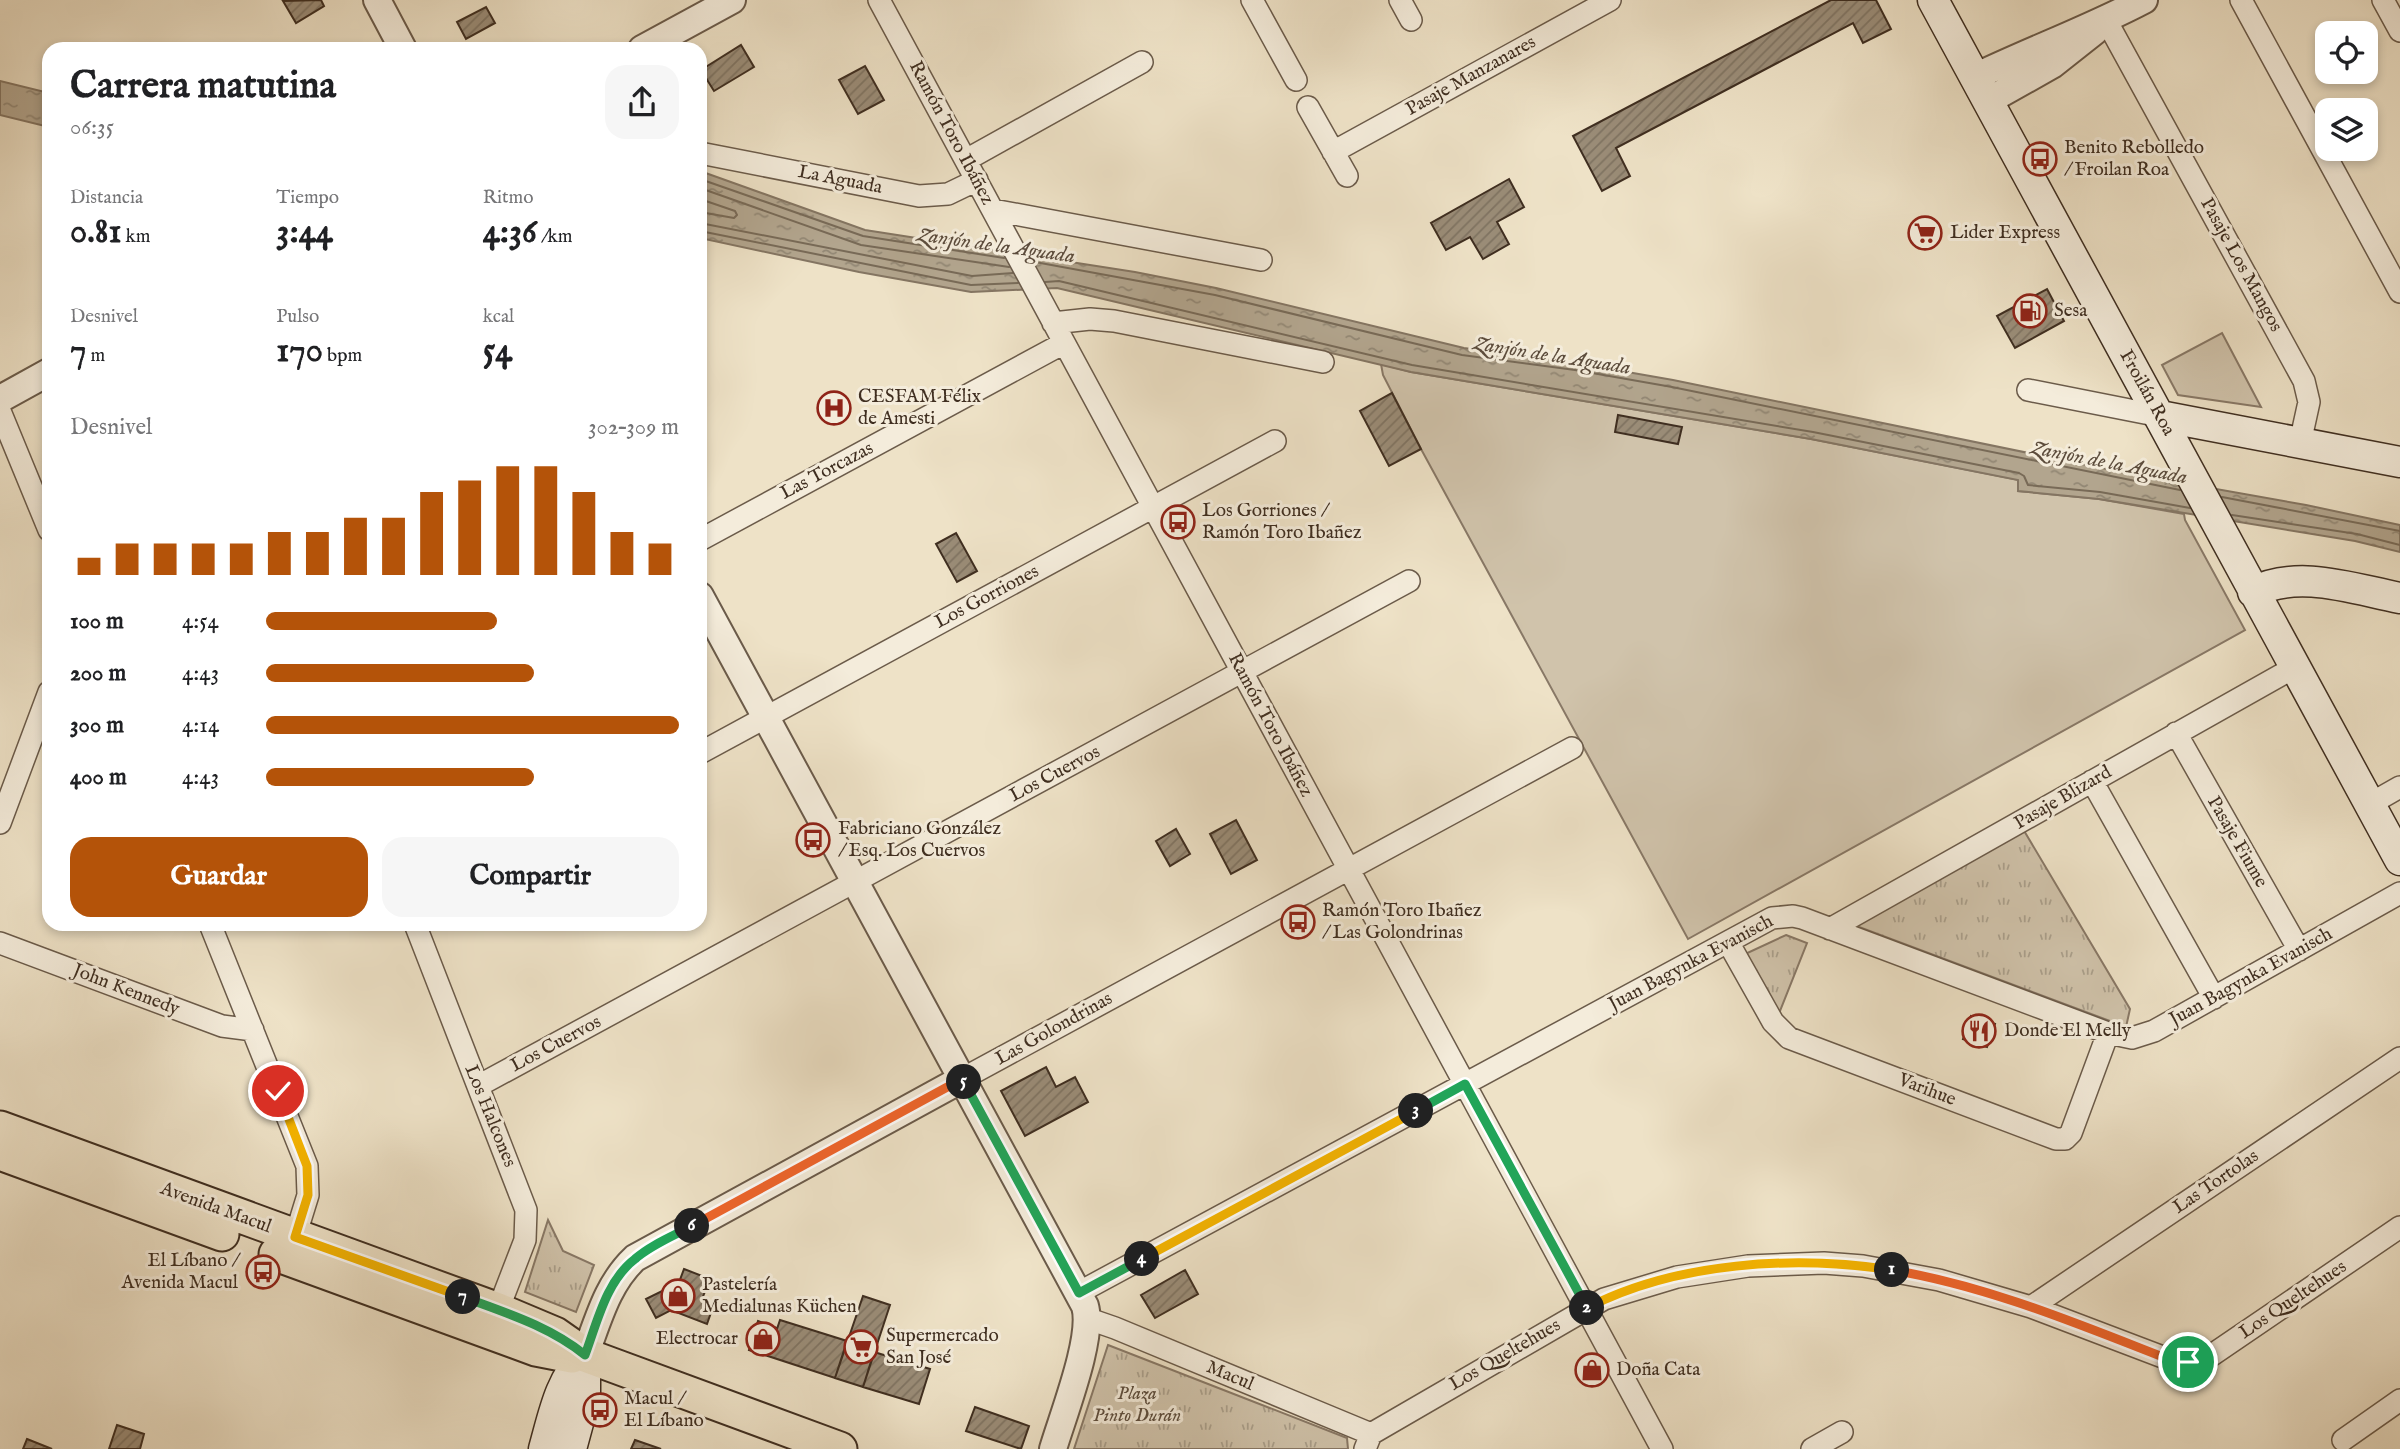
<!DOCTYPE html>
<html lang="es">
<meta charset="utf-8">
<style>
:root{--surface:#fff;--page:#f6f6f6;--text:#202124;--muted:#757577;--accent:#b45309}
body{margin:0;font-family:"IM FELL English",serif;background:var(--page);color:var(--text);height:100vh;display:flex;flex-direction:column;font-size:26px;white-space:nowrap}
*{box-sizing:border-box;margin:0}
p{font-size:23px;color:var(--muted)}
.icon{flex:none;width:38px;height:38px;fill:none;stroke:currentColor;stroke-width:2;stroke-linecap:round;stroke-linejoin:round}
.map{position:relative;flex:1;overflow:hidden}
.details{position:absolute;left:42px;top:42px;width:665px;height:889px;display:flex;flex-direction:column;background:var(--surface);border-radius:21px;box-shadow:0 4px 10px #0003}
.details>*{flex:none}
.buttons{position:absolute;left:2315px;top:21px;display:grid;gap:14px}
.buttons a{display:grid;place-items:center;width:63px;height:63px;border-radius:14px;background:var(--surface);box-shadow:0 4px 10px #0003;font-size:35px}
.pin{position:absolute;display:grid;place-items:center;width:60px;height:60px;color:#fff;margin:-30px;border:4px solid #fff;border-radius:50%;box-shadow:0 2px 7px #0007}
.km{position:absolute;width:35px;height:35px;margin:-18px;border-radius:50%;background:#222;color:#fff;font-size:19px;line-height:35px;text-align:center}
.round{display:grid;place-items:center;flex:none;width:74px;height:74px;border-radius:21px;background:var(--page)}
.summary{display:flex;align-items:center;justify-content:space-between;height:119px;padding:0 28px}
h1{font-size:38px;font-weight:700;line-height:52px}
.figures{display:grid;grid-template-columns:repeat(3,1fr);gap:10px;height:119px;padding:7px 28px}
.figures div{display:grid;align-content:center}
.figures b{font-size:35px;font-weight:700}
.figures small{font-size:19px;font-weight:400}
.figures p{font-size:19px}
.chart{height:196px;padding:14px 28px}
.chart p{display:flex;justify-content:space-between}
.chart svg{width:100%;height:126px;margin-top:7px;stroke:var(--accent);stroke-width:6}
.button{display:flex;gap:14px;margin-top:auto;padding:14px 28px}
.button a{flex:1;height:80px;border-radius:21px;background:var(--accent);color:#fff;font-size:28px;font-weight:700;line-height:80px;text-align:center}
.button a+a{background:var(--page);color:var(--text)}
ul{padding:0 28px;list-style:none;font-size:23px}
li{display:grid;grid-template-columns:112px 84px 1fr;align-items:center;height:52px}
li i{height:18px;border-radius:9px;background:var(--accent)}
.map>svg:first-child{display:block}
</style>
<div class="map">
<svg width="2400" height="1449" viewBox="0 0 2400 1449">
<defs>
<pattern id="park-tufts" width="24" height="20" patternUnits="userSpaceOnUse" patternTransform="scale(1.75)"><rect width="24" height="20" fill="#d0c3ab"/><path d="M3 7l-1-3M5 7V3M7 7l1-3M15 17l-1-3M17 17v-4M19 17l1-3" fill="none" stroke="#aa9f8b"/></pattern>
<pattern id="water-ripples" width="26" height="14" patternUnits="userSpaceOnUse" patternTransform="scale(1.75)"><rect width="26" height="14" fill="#b2a58e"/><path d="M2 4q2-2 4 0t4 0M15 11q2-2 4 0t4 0" fill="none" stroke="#928774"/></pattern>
<pattern id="building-hatch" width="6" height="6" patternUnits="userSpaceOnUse" patternTransform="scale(1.75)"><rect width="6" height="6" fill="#9a8c77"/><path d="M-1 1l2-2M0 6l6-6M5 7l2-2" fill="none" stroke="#7f7361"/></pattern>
</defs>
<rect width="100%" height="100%" fill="#eee2c7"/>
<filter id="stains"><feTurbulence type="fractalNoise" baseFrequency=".00286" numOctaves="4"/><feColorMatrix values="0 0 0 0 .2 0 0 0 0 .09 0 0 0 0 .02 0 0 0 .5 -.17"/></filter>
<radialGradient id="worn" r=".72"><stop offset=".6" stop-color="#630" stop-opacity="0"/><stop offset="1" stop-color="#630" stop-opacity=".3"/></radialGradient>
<path fill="#d0c3ab" stroke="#887866" stroke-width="2" d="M 2222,333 L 2261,407 L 2178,395 L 2162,365 Z
M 1381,364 L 1411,372 L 1811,439 L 2019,480 L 2018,491 L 2099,499 L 2184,514 L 2185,520 L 2245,630 L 1688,939 L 1421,449 L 1383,375 Z"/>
<path fill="url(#park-tufts)" stroke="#887866" stroke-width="2" d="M 2023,829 L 2130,1009 L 2126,1027 L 1851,924 Z
M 1786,935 L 1807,943 L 1778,1016 L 1743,955 Z
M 548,1220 L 563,1251 L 594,1265 L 576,1312 L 525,1292 Z
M 1108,1345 L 1347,1438 L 1348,1449 L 1074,1449 Z"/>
<path fill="url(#water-ripples)" stroke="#847562" stroke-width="2" d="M 0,81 L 49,93 L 49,127 L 0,115 Z
M 700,171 L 865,230 L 1135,272 L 1216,288 L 1464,348 L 1576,363 L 1673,380 L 2126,473 L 2306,505 L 2400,525 L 2400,552 L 2355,541 L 2099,499 L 2018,491 L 2018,480 L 1811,439 L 1411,372 L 1057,288 L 971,292 L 859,272 L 700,238 Z"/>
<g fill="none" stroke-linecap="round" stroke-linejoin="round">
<path stroke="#786a57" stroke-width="2" d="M 700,179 L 863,236 L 1004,258
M 700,188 L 861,245 L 1009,267
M 700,199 L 735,211 L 737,215 L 734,218 L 700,212
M 700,223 L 972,276 L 1013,273
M 700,231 L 971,285 L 1018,283
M 1035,262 L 1215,295 L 1462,355 L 1575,370 L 1672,387 L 2180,490
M 1045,282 L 1059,281 L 1412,365 L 1813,432 L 2019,473 L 2024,476 L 2028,485 L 2100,492 L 2190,508
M 2222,497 L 2400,531
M 2232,515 L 2357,534 L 2400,545"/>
</g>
<path fill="url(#building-hatch)" stroke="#3f2e20" stroke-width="2" d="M 321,0 L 324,6 L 296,23 L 283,1 Z
M 1831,0 L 1876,0 L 1891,29 L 1863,43 L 1853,23 L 1616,148 L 1630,176 L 1602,191 L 1573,136 Z
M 486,7 L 495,23 L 466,39 L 457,22 Z
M 741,45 L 754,67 L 714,91 L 701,70 Z
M 865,66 L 884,100 L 858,114 L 839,80 Z
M 1509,179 L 1524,207 L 1497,222 L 1509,244 L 1483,259 L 1470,237 L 1446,250 L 1431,223 Z
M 2047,289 L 2064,321 L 2015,348 L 1997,316 Z
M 1392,393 L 1421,449 L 1389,466 L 1360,411 Z
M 1618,415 L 1682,427 L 1678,444 L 1615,432 Z
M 956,533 L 977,571 L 957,582 L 936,544 Z
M 1236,820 L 1257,860 L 1231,874 L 1210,834 Z
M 1176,829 L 1190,854 L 1170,866 L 1156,841 Z
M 1971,1016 L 1995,1024 L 1987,1047 L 1963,1039 Z
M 1046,1067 L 1056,1087 L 1075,1077 L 1088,1102 L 1025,1136 L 1001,1091 Z
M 684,1269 L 710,1279 L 702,1299 L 714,1304 L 707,1324 L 671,1310 L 656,1318 L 646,1299 L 666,1289 L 675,1293 Z
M 1185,1270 L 1198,1294 L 1155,1318 L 1141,1295 Z
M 863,1296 L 890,1305 L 863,1387 L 835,1378 Z
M 780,1320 L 847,1341 L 835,1378 L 768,1356 Z
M 758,1321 L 777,1328 L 768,1356 L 749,1350 Z
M 874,1352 L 930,1369 L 919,1404 L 863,1387 Z
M 975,1407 L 1029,1426 L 1021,1449 L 966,1431 Z
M 117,1425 L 144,1434 L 140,1449 L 109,1449 Z
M 27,1439 L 52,1449 L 23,1449 Z
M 635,1440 L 661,1449 L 631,1449 Z"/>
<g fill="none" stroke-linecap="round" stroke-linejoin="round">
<defs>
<path id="minor" d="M 879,0 L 1662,1449
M 1252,0 L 1296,80
M 1400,0 L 1411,20
M 2241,0 L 2400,292
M 2383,0 L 2400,31
M 2106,20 L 2304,381 L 2309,402 L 2300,443
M 1308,107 L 1347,176
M 1333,152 L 1610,0
M 700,153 L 919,196 L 948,194 L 977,180
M 966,160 L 1142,62
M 993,210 L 1261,260
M 1053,323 L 1090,319 L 1114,321 L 1323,362
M 2028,390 L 2160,416
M 0,411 L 49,530
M 700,540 L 1064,343
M 2176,733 L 2299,950
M 700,753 L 1275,441
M 2092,781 L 2214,998
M 2370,804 L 2400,787
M 0,823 L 49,692
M 210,924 L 307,1166 L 308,1195 L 295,1237
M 415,924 L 526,1210 L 525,1240 L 498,1310
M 1830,929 L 2295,667
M 1728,942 L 1773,1022 L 1789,1038 L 2056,1139 L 2065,1139 L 2071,1133 L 2108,1033
M 0,943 L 222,1026 L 253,1030
M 962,1079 L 1572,748
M 478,1086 L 1409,581
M 1078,1293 L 1772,918 L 1793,916 L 1802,918 L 2108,1033 L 2132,1038 L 2154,1031 L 2400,893
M 2031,1307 L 2400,1058
M 1089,1319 L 1115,1328 L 1371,1434
M 2343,1440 L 2400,1400
M 1365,1449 L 1371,1434 L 1604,1299 L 1677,1277 L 1748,1266 L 1824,1263 L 1863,1266 L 1939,1280 L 2031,1307 L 2168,1359 L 2188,1362 L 2212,1355 L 2400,1227
M 1812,1449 L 1842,1432"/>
<path id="tertiary" d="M 377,0 L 403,49
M 642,49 L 732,0
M 1975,77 C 2031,50 2089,29 2144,0
M 1988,101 L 2052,65 L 2095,31
M 0,399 L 49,372
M 700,596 L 1085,1306 C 1094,1337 1063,1415 1053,1449
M 585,1355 C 598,1321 607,1284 635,1258 L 962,1079"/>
<path id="secondary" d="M 1933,0 L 2400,860
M 2160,416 L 2400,462
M 2253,592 C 2299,569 2353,589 2400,598
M 544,1449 C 554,1414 559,1382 585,1355
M 571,1449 L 585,1397 L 585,1355"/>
<path id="primary" d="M 0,1128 L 498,1310 L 555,1334 L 585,1355 L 840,1449
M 0,1153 L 222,1234
M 276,1254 L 536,1349 L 572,1356"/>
</defs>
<use href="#minor" stroke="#6b5b4a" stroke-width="24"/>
<use href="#tertiary" stroke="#6b5b4a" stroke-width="30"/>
<use href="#secondary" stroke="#3f2e20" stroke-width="33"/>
<use href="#primary" stroke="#3f2e20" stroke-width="37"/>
<use href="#minor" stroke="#f4ecdb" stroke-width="21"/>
<use href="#tertiary" stroke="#f4ecdb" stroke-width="26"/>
<use href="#secondary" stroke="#f4ecdb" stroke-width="30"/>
<use href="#primary" stroke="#eee2c7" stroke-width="33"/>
</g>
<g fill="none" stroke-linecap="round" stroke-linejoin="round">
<defs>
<path id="split-1" d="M 1892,1270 C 1988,1286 2078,1324 2168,1359 L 2188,1362"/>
<path id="split-2" d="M 1587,1308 C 1676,1262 1794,1255 1892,1270"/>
<path id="split-3" d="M 1416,1111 L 1465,1084 L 1587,1308"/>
<path id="split-4" d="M 1142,1259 L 1416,1111"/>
<path id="split-5" d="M 964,1082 L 1079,1293 L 1142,1259"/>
<path id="split-6" d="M 692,1226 L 962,1079 L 964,1082"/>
<path id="split-7" d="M 463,1297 C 506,1313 549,1326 585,1355 C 597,1323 606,1281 635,1259 C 651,1245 673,1236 692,1226"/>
<path id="split-8" d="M 278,1091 L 307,1166 L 308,1195 L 295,1237 L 463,1297"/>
</defs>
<use href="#split-1" stroke="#fff" stroke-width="14"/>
<use href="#split-2" stroke="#fff" stroke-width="14"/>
<use href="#split-3" stroke="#fff" stroke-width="14"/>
<use href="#split-4" stroke="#fff" stroke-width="14"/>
<use href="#split-5" stroke="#fff" stroke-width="14"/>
<use href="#split-6" stroke="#fff" stroke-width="14"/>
<use href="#split-7" stroke="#fff" stroke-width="14"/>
<use href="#split-8" stroke="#fff" stroke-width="14"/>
<use href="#split-1" stroke="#f0652b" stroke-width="9"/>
<use href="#split-2" stroke="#f5b400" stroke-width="9"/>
<use href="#split-3" stroke="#22a559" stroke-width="9"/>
<use href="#split-4" stroke="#f5b400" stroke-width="9"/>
<use href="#split-5" stroke="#22a559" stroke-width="9"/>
<use href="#split-6" stroke="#f0652b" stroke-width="9"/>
<use href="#split-7" stroke="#22a559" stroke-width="9"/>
<use href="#split-8" stroke="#f5b400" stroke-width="9"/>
</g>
<defs>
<symbol id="bus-ring" viewBox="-11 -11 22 22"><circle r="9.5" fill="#f4ecdb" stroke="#8f2418" stroke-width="1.5"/><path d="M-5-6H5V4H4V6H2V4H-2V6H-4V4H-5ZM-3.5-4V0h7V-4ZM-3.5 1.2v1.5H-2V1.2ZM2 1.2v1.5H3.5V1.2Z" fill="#8f2418"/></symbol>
<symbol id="supermarket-ring" viewBox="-11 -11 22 22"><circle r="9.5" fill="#f4ecdb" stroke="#8f2418" stroke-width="1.5"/><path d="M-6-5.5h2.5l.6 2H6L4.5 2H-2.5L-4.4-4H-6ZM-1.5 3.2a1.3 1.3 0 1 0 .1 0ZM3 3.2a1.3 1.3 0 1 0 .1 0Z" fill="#8f2418"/></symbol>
<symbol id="fuel-ring" viewBox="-11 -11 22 22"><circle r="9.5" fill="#f4ecdb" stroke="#8f2418" stroke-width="1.5"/><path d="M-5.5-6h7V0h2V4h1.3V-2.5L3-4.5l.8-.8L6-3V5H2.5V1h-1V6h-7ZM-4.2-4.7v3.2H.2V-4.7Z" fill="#8f2418"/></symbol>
<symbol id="hospital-ring" viewBox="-11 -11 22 22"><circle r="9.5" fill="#f4ecdb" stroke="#8f2418" stroke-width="1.5"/><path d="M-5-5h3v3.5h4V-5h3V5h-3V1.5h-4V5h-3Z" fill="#8f2418"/></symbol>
<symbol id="restaurant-ring" viewBox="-11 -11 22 22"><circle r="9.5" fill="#f4ecdb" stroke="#8f2418" stroke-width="1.5"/><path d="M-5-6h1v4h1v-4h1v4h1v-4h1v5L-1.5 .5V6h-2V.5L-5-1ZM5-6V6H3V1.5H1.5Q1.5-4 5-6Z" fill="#8f2418"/></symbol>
<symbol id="shop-ring" viewBox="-11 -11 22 22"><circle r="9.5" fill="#f4ecdb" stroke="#8f2418" stroke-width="1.5"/><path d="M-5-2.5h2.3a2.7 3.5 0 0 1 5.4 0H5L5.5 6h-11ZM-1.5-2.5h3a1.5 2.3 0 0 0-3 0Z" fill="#8f2418"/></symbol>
</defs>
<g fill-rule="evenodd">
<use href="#bus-ring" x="2021" y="140" width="38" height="38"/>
<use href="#supermarket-ring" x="1906" y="214" width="38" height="38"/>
<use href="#fuel-ring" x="2011" y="292" width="38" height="38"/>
<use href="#hospital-ring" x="815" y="389" width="38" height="38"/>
<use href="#bus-ring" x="1159" y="503" width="38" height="38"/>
<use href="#bus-ring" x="794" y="821" width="38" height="38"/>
<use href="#bus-ring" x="1279" y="903" width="38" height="38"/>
<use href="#restaurant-ring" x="1960" y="1012" width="38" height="38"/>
<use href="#bus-ring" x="244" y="1253" width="38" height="38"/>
<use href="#shop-ring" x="659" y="1277" width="38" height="38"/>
<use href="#shop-ring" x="744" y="1320" width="38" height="38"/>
<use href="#supermarket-ring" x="842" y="1328" width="38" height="38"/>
<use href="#shop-ring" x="1573" y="1351" width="38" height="38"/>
<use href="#bus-ring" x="581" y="1391" width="38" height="38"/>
</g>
<g text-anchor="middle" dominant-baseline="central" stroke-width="6" stroke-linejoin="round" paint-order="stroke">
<g font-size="19" fill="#3f2e20" stroke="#f4ecdb">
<text transform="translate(1471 76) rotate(-29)">Pasaje Manzanares</text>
<text transform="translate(951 133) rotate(62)">Ramón Toro Ibáñez</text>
<text transform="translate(840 180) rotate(11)">La Aguada</text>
<text transform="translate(2241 265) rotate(61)">Pasaje Los Mangos</text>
<text transform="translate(2147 393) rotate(61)">Froilán Roa</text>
<text transform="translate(827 471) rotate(-28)">Las Torcazas</text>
<text transform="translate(987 597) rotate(-28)">Los Gorriones</text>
<text transform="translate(1270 725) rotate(62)">Ramón Toro Ibáñez</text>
<text transform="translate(1055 774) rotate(-28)">Los Cuervos</text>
<text transform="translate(2063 798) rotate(-30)">Pasaje Blizard</text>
<text transform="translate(2237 842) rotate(60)">Pasaje Fiume</text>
<text transform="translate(1691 963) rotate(-28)">Juan Bagynka Evanisch</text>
<text transform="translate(2251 977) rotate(-29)">Juan Bagynka Evanisch</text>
<text transform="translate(126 990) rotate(21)">John Kennedy</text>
<text transform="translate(1054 1029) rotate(-29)">Las Golondrinas</text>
<text transform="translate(556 1044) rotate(-28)">Los Cuervos</text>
<text transform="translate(1927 1090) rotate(21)">Varihue</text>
<text transform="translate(490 1116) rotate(68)">Los Halcones</text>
<text transform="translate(2216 1182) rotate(-34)">Las Tortolas</text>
<text transform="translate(216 1208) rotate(20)">Avenida Macul</text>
<text transform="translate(2293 1300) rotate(-34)">Los Queltehues</text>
<text transform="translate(1505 1355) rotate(-30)">Los Queltehues</text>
<text transform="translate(1230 1376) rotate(23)">Macul</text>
</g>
<g font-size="19" fill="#3f2e20" stroke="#f4ecdb" text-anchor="start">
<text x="2064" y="148">Benito Rebolledo<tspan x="2064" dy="22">/ Froilan Roa</tspan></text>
<text x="1950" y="233">Lider Express</text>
<text x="2054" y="311">Sesa</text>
<text x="858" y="397">CESFAM Félix<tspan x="858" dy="22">de Amesti</tspan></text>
<text x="1202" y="511">Los Gorriones /<tspan x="1202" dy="22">Ramón Toro Ibañez</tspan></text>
<text x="838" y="829">Fabriciano González<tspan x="838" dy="22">/ Esq. Los Cuervos</tspan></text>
<text x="1322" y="911">Ramón Toro Ibañez<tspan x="1322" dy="22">/ Las Golondrinas</tspan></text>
<text x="2004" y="1031">Donde El Melly</text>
<text x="238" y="1261" text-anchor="end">El Líbano /<tspan x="238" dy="22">Avenida Macul</tspan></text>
<text x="702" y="1285">Pastelería<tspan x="702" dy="22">Medialunas Küchen</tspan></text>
<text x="886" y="1336">Supermercado<tspan x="886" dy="22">San José</tspan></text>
<text x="738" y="1339" text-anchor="end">Electrocar</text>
<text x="1616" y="1370">Doña Cata</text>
<text x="624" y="1399">Macul /<tspan x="624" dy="22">El Líbano</tspan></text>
</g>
<g font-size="19" font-style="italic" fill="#5c4c3c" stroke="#f4ecdb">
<text x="1137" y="1394">Plaza<tspan x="1137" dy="22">Pinto Durán</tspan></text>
</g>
<g font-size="21" font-style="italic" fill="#5c4c3c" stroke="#f4ecdb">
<text transform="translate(996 246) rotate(8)">Zanjón de la Aguada</text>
<text transform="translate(1552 356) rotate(9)">Zanjón de la Aguada</text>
<text transform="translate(2109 463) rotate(11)">Zanjón de la Aguada</text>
</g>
</g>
<rect width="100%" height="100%" filter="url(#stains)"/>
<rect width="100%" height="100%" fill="url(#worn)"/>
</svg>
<div class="buttons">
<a><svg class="icon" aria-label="locate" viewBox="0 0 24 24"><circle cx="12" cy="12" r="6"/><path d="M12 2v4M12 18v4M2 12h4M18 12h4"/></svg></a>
<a><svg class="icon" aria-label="layers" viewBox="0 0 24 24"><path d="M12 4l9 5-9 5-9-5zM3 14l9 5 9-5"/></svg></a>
</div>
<div class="pin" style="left:2188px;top:1362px;background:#1e9e55"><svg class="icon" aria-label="arrive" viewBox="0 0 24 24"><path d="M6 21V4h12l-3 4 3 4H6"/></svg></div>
<div class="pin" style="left:278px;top:1091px;background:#d93025"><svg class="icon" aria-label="check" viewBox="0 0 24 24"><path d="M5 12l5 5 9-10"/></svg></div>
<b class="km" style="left:1892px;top:1270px">1</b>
<b class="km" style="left:1587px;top:1308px">2</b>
<b class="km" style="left:1416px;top:1111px">3</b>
<b class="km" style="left:1142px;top:1259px">4</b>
<b class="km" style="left:964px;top:1082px">5</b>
<b class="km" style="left:692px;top:1226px">6</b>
<b class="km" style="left:463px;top:1297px">7</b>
<section class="details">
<div class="summary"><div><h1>Carrera matutina</h1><p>06:35</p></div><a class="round"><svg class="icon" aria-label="share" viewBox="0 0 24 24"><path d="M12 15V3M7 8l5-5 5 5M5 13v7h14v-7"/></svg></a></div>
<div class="figures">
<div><p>Distancia</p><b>0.81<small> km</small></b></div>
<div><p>Tiempo</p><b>3:44</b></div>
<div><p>Ritmo</p><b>4:36<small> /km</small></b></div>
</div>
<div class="figures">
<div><p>Desnivel</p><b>7<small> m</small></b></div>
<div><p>Pulso</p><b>170<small> bpm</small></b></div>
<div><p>kcal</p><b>54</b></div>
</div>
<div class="chart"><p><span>Desnivel</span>302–309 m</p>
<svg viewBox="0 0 160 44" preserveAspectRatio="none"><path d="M5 44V38M15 44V33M25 44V33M35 44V33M45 44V33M55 44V29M65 44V29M75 44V24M85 44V24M95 44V15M105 44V11M115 44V6M125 44V6M135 44V15M145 44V29M155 44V33"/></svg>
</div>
<ul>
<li><b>100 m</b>4:54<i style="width:56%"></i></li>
<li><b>200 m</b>4:43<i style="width:65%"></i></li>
<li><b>300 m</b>4:14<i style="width:100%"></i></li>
<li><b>400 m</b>4:43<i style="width:65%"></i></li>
</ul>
<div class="button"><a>Guardar</a><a>Compartir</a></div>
</section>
</div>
